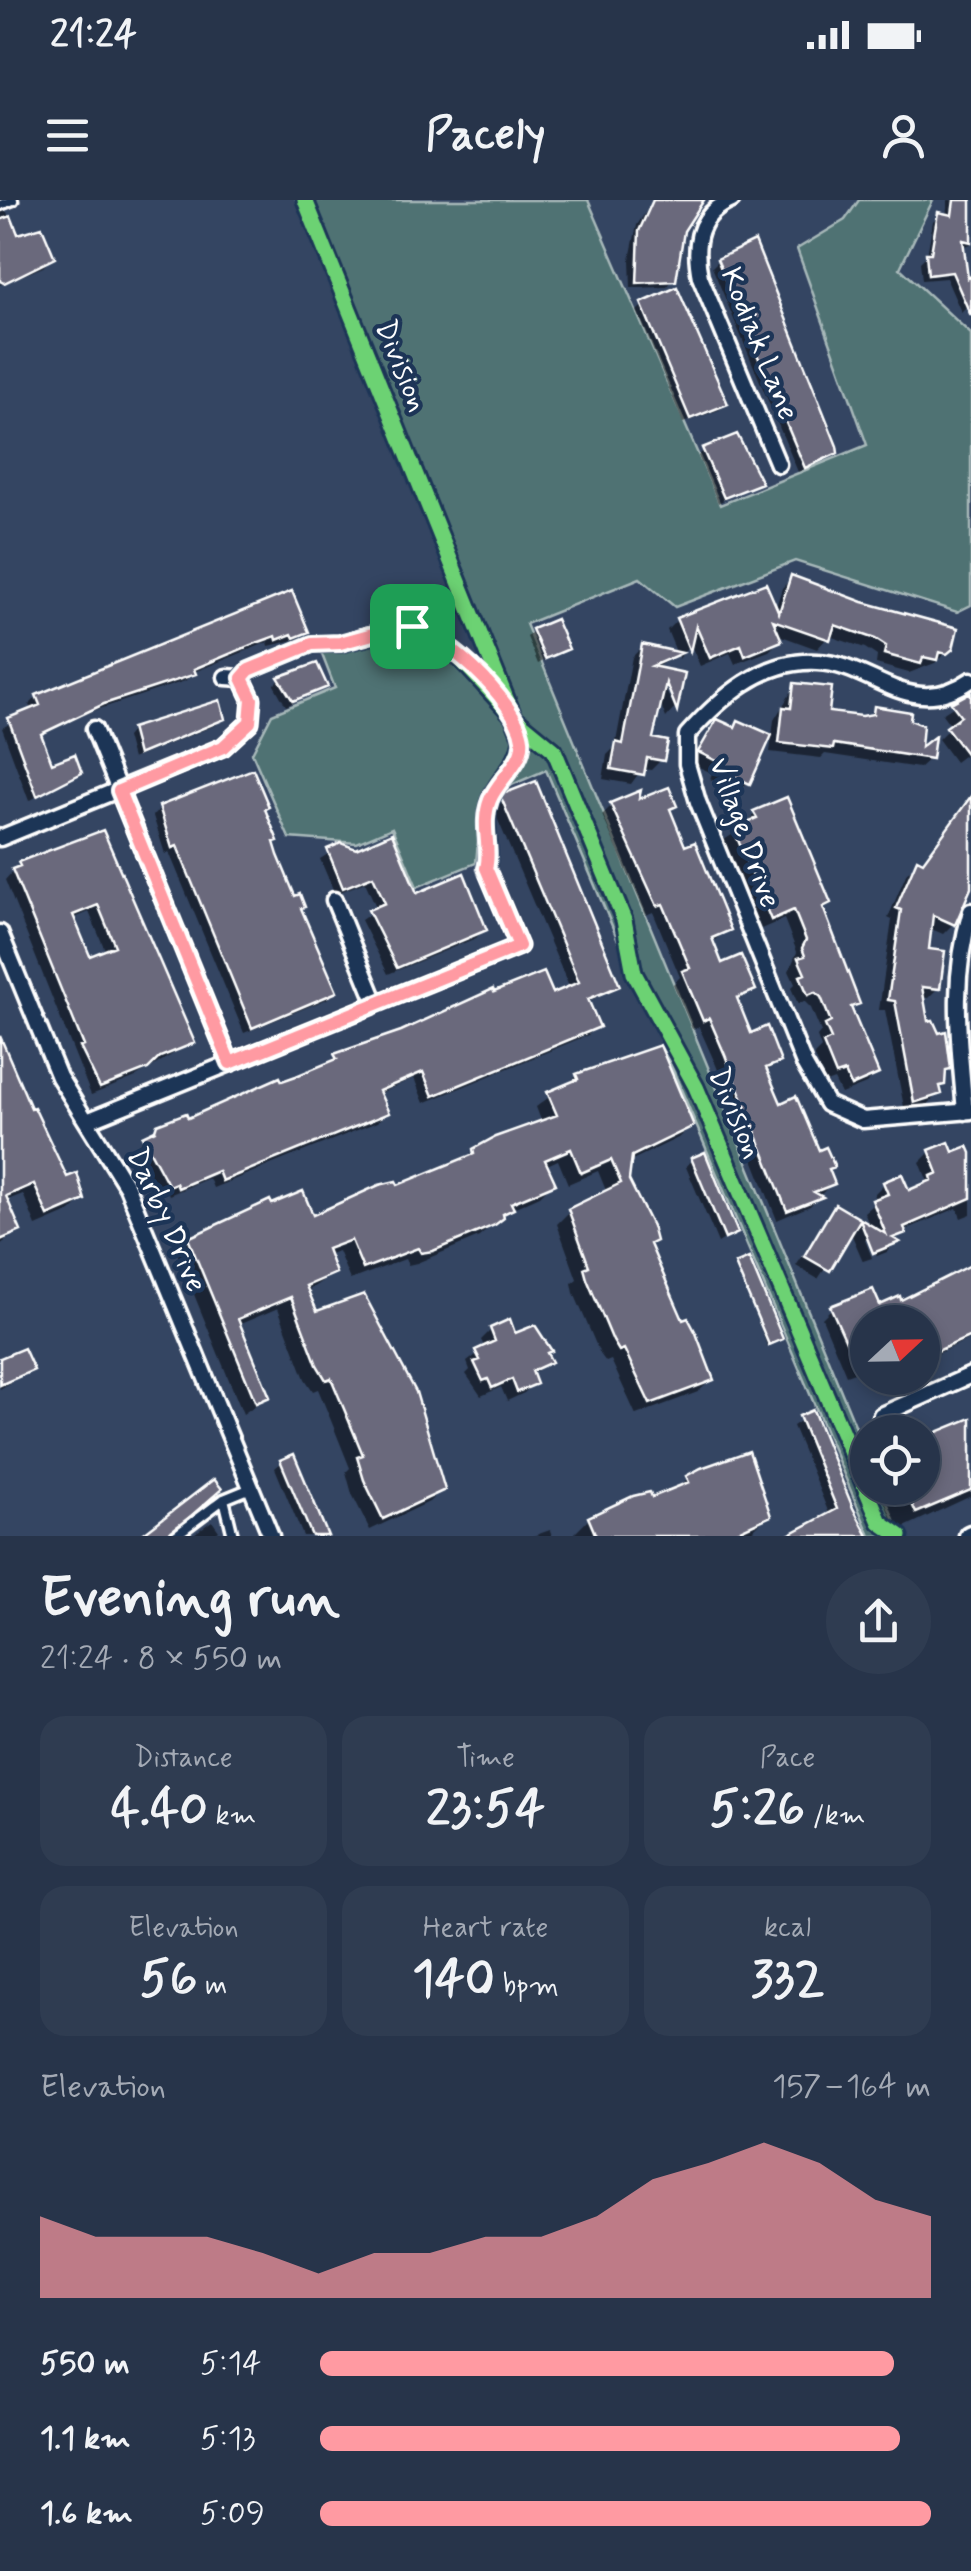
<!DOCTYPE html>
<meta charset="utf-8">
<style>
:root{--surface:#27344a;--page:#2f3c51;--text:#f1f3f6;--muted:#a4aab5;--line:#434f62;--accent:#ff9aa2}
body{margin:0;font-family:Mynerve,sans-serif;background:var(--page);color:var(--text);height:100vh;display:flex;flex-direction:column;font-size:38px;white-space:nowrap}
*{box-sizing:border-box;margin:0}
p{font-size:32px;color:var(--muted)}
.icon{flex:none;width:55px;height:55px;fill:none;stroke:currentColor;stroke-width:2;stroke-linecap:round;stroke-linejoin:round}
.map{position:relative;height:1336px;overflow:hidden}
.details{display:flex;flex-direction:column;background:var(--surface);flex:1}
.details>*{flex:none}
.needle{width:65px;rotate:68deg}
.tools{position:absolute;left:850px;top:1105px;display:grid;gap:20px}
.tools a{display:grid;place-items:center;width:90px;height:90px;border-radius:50%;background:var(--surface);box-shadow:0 5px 15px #0003,0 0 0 2px var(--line);font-size:50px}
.pin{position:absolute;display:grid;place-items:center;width:85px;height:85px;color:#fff;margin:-42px;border-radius:20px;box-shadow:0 5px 15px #0006}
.round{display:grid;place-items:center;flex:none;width:105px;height:105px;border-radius:52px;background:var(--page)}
.overview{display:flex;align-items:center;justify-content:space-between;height:170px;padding:0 40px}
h1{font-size:55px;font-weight:800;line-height:75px}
.metrics{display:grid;grid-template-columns:repeat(3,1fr);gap:15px;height:170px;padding:10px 40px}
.metrics div{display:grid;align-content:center;border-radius:25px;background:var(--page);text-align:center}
.metrics b{font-size:50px;font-weight:800}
.metrics small{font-size:28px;font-weight:400}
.metrics p{font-size:28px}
.chart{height:280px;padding:20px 40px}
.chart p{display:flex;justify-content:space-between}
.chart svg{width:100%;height:180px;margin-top:10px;fill:var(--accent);opacity:.7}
ul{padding:0 40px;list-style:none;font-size:32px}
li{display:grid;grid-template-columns:160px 120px 1fr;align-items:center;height:75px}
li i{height:25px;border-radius:12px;background:var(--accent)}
.status{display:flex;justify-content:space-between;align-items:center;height:70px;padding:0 50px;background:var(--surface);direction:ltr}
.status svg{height:28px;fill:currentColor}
header{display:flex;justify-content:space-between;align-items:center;height:130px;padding:0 40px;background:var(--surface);font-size:45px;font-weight:800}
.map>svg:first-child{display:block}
</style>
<div class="status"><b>21:24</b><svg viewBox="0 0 49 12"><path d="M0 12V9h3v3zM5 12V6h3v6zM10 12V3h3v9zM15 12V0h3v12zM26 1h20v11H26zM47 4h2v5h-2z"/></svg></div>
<header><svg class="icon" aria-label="menu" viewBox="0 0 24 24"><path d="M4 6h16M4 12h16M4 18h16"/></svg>Pacely<svg class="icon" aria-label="person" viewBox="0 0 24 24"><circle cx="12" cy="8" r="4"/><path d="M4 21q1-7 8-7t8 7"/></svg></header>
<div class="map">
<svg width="971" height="1336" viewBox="0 0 971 1336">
<rect width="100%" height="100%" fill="#344562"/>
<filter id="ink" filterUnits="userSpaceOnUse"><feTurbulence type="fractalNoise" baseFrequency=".01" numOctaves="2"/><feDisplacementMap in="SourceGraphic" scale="20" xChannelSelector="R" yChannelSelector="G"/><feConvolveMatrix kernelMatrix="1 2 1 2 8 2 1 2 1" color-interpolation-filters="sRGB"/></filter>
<g filter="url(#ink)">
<path fill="#4f7273" stroke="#a7b8b9" stroke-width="2.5" d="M 296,0 L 588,0 L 720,305 L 867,245 L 797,49 L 845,20 L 859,0 L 933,0 L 900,68 L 971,134 L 971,405 L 957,412 L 795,361 L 675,407 L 640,378 L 526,424 L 867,1254 L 868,1288 L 881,1288 L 901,1336 L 870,1336 L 546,570 L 482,598 L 476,663 L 417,687 L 392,628 L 357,643 L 289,638 L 252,553 L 272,514 L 335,488 L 319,447 L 411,417 L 487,467 Z"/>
<path fill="#0007" fill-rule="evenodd" d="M 654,0 L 695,0 L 681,30 L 673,80 L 667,87 L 631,88 L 630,59 L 637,25 Z
M 948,0 L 971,0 L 971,44 L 961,47 L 965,81 L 971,79 L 971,113 L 968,105 L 961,112 L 946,78 L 922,80 L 920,62 L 927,55 L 933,21 L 939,15 L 946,16 Z
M 0,12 L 7,12 L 17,37 L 52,58 L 43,67 L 0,85 Z
M 718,61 L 835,252 L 829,258 L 798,272 L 712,67 Z
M 643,105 L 725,204 L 719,210 L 683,223 L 637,111 Z
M 704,250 L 758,282 L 718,303 L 698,256 Z
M 792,378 L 950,448 L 935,463 L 909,473 L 876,464 L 877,456 L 865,448 L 829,436 L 817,449 L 776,434 L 779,441 L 769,451 L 735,464 L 730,453 L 700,466 L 690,443 L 679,459 L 667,430 L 677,420 L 775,410 L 782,388 Z
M 291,394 L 306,431 L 299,439 L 269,446 L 268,442 L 194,472 L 185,481 L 93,511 L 39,536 L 51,567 L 79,572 L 29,601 L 2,528 L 32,511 L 29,505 L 37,497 Z
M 533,431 L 566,448 L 538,464 L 527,437 Z
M 642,447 L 676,455 L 654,469 L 675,508 L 666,518 L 659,500 L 650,540 L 661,560 L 651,570 L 642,569 L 631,584 L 603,579 L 607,555 L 615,547 L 632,457 Z
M 280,479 L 325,487 L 286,506 L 274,485 Z
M 795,486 L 826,514 L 866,517 L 875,509 L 930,558 L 919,568 L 825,554 L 821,558 L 770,552 L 774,520 Z
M 971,495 L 971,550 L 955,562 L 938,539 L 951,526 L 942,514 Z
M 222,518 L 216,525 L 132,559 L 126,537 L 132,530 Z
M 718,522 L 748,582 L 738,592 L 710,579 L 712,573 L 690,563 Z
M 971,597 L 971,681 L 953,724 L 943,734 L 929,728 L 926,751 L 938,788 L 928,798 L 921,797 L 926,824 L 948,869 L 939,893 L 923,908 L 905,912 L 885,810 L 879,810 L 892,720 L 888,718 L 907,672 L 921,664 Z
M 501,598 L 617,785 L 587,803 L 597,826 L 588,835 L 424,903 L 414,878 L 378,894 L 386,913 L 377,922 L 213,988 L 209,978 L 169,995 L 167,990 L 160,993 L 135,947 L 159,926 L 187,921 L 327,865 L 336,856 L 570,789 L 492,606 Z
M 636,603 L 674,606 L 668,612 L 683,649 L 728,730 L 711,743 L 721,767 L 753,789 L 736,802 L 750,836 L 778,861 L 765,873 L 779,906 L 832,983 L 810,1006 L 777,1020 L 716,865 L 699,827 L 692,829 L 673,784 L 680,777 L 653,712 L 646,715 L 602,615 L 612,605 Z
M 160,608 L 263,610 L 272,643 L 334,791 L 327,799 L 244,833 L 169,652 L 165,654 L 153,616 Z
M 755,613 L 828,703 L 822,709 L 857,803 L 850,810 L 876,874 L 866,884 L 841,894 L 834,880 L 826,883 L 814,855 L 821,848 L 817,837 L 821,832 L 811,808 L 804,801 L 798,804 L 791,788 L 795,784 L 789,771 L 797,752 L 784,719 L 761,729 L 724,640 L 746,626 Z
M 102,634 L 192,842 L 136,877 L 91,895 L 5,680 L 19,664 ZM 89,712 L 106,752 L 89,760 L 72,719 Z
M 341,646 L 416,696 L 484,730 L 476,738 L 388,774 L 361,720 L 377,709 L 365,682 L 335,694 L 320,659 Z
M 0,840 L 29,912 L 66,980 L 82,1000 L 71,1011 L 36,1026 L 23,994 L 5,1001 L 18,1031 L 0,1045 Z
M 577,876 L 692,925 L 678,938 L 628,962 L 627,981 L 648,1046 L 711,1180 L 698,1192 L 636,1215 L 611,1160 L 606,1162 L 600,1154 L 574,1093 L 572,1083 L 577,1079 L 557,1024 L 570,1011 L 607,993 L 598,971 L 568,984 L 558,960 L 545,966 L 553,983 L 540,996 L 511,1009 L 479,1037 L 417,1063 L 408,1065 L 405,1059 L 350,1080 L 338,1051 L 326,1055 L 334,1073 L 306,1092 L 315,1114 L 442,1289 L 429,1302 L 370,1330 L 352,1294 L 346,1272 L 350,1268 L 332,1223 L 318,1189 L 313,1191 L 305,1179 L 278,1108 L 238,1125 L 267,1197 L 243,1214 L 177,1053 L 190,1040 L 312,1018 L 465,960 L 474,951 L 542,923 L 536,907 Z
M 971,951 L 971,1014 L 961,1018 L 957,1008 L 903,1031 L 887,1052 L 877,1056 L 871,1040 L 865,1040 L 872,1058 L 863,1061 L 850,1031 L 818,1079 L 796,1066 L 835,1007 L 870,1027 L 864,1012 L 877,1001 L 874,994 L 884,984 L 907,993 L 928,982 L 920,962 L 930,952 L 951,955 Z
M 692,960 L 735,1032 L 718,1043 L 686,967 Z
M 971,1061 L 971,1138 L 922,1161 L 922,1122 L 868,1122 L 868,1167 L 846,1175 L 822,1118 L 832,1108 L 879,1109 L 900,1103 L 971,1066 Z
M 737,1066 L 778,1141 L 767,1146 Z
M 491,1130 L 514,1136 L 545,1154 L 549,1162 L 531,1175 L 534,1183 L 524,1193 L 507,1201 L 501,1187 L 481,1196 L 466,1174 L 470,1170 L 467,1162 L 485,1148 L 481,1140 Z
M 0,1161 L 31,1169 L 0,1189 Z
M 811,1214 L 865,1336 L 798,1336 L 830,1316 L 793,1226 Z
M 971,1218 L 971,1296 L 896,1331 L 879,1288 L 922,1288 L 922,1241 Z
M 282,1262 L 324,1335 L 323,1336 L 303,1336 L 275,1268 Z
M 688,1278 L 768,1315 L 747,1336 L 572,1336 L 589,1319 L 677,1289 Z
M 212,1321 L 219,1331 L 213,1336 L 191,1336 Z
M 550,1330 L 552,1336 L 533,1336 Z"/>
<path fill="#6a697b" stroke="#fff" stroke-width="2.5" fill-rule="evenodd" d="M 653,0 L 704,0 L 684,31 L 676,81 L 637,83 L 639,31 Z
M 954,0 L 971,0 L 971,42 L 963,40 L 968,78 L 971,76 L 971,116 L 952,72 L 928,75 L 926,53 L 931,53 L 938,12 L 952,15 Z
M 11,16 L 18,34 L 42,27 L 55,58 L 4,83 L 0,81 L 0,20 Z
M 755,41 L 837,246 L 838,253 L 805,268 L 717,59 Z
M 677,87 L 728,204 L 690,219 L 641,103 Z
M 737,234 L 762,283 L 724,298 L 702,248 Z
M 791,375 L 863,402 L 958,428 L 953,449 L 947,454 L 939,452 L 937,460 L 923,457 L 921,464 L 884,454 L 886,446 L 875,439 L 835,425 L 830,440 L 773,420 L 782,441 L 745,456 L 741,445 L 710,458 L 696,426 L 690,452 L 676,418 L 766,383 L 779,413 Z
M 292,391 L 309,432 L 294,438 L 292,434 L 277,440 L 276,436 L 251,445 L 194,469 L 196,474 L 104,504 L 41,534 L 52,563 L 75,554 L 82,573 L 37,596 L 8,518 L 40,505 L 36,495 Z
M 556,419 L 569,449 L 545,459 L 532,429 Z
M 642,444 L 682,453 L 652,466 L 685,473 L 677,511 L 666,483 L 653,538 L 668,541 L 664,561 L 647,558 L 644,575 L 611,569 L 616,542 L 623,544 Z
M 317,463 L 328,487 L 293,501 L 278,477 Z
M 794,483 L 832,487 L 829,512 L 862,516 L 873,514 L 874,506 L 911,512 L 910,520 L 923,525 L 921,547 L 935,536 L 932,559 L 834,544 L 833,549 L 779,543 L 783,507 L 791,508 Z
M 971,492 L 971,560 L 946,527 L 961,516 L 951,503 Z
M 220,500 L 225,519 L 138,555 L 131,528 Z
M 717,519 L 735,527 L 738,520 L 772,535 L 750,584 L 718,569 L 721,563 L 698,552 Z
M 253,569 L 269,607 L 265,609 L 278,641 L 274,642 L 278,655 L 295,696 L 300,694 L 305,707 L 301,708 L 337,792 L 252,828 L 177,646 L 172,648 L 159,606 Z
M 536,581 L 620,786 L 588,799 L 600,827 L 433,896 L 423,872 L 379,891 L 389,913 L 222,981 L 218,971 L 178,988 L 176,983 L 169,986 L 142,936 L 155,930 L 157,924 L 186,913 L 188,918 L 280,877 L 282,881 L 296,876 L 337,859 L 334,854 L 401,831 L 493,789 L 494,792 L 544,772 L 553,793 L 579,782 L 500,595 Z
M 669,587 L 677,606 L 670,609 L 685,646 L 695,642 L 731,730 L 712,738 L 722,763 L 741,755 L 756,790 L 737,798 L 751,833 L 767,826 L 781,862 L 766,868 L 781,903 L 796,896 L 819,950 L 826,947 L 835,967 L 829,969 L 835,984 L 814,992 L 823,997 L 787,1011 L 725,855 L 709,818 L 703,821 L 682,771 L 690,768 L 663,704 L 657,706 L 610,603 L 641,590 L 639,599 Z
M 971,596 L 971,688 L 955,725 L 933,715 L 929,749 L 945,751 L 940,789 L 922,787 L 928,821 L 933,820 L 939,833 L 946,831 L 951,869 L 946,870 L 945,885 L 940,886 L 942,894 L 914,903 L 895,801 L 888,800 L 901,710 L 896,708 L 917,659 L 923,662 Z
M 787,597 L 831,703 L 823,707 L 860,804 L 851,807 L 879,874 L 851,886 L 845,872 L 836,875 L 823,843 L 831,839 L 825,825 L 831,822 L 821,797 L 815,792 L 808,795 L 800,776 L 805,774 L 798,758 L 805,756 L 802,748 L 806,740 L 794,710 L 771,720 L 733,628 L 757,618 L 753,611 Z
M 103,630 L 195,843 L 160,857 L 148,869 L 100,888 L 80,847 L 84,846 L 12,669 L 20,666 L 18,662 ZM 98,705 L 115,746 L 90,756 L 73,715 Z
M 392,633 L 417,693 L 464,673 L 487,730 L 397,768 L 368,710 L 385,703 L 373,676 L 343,688 L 327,649 L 341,643 L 356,649 Z
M 0,836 L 31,908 L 34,907 L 67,977 L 77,973 L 85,1000 L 48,1016 L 34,984 L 6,996 L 21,1031 L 0,1040 Z
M 660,845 L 694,926 L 632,956 L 629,980 L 652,1026 L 656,1041 L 650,1044 L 683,1120 L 688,1118 L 696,1133 L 714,1180 L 650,1204 L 624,1149 L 619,1151 L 613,1141 L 587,1079 L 584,1068 L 589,1066 L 568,1009 L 621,983 L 611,960 L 581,973 L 571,949 L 545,960 L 556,984 L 511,1003 L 514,1009 L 503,1014 L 504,1018 L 495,1025 L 433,1051 L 421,1053 L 418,1048 L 363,1069 L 351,1040 L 327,1049 L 336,1073 L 306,1086 L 317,1111 L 364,1094 L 416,1192 L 445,1290 L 383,1319 L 364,1280 L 357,1257 L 363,1255 L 344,1209 L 331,1178 L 326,1180 L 317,1165 L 291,1097 L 238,1119 L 270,1197 L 256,1203 L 188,1038 L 270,1000 L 272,1004 L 303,991 L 313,1015 L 379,985 L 396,981 L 398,985 L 474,954 L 473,949 L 495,937 L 557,915 L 547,892 L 578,879 L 576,874 Z
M 949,942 L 953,952 L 968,946 L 971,953 L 971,998 L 904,1027 L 906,1033 L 893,1038 L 900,1042 L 873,1053 L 860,1020 L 830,1071 L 804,1056 L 835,1004 L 886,1034 L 872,1000 L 888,994 L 883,982 L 902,974 L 909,990 L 932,980 L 931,976 L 938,973 L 929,950 Z
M 705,952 L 738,1033 L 725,1039 L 691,958 Z
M 749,1058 L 783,1139 L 769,1145 L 735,1064 Z
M 971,1065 L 971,1136 L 922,1158 L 922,1122 L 868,1122 L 868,1162 L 857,1166 L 830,1106 L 873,1089 L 880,1105 L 900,1096 L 901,1100 Z
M 510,1119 L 515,1133 L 535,1125 L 552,1151 L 547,1153 L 552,1162 L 532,1171 L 537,1184 L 517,1192 L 512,1179 L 492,1188 L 488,1179 L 483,1181 L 474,1162 L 480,1160 L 475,1150 L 495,1141 L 490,1128 Z
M 24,1148 L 34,1170 L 0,1185 L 0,1158 Z
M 813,1210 L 853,1308 L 868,1336 L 786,1336 L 837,1309 L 799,1216 Z
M 971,1218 L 971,1290 L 916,1313 L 905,1288 L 922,1288 L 922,1238 Z
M 749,1251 L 771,1316 L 727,1336 L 596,1336 L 588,1317 L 633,1296 L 650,1292 L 652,1297 L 689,1282 L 686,1276 L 701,1268 Z
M 294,1254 L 312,1297 L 328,1336 L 312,1336 L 280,1260 Z
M 214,1279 L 222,1289 L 168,1336 L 140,1336 Z"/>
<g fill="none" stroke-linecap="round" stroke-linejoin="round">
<defs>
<path id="service" d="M 0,5 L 13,0
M 224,1299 L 233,1336
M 175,1336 L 224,1299 L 251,1288"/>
<path id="minor" d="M 732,0 C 698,14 693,43 700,77 L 778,264
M 971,480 C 910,522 873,464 817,462 C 763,459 720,498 687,535 L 687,564 L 698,602 L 804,864 L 827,904 L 863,920 L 971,911
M 94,529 L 230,863
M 0,638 L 223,547 L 250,522 L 252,499 L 242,478 L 226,477
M 334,700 L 376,803
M 0,733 L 59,877 L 127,987 L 271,1336
M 965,912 C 959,840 950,782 971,711
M 87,921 L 519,746 L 486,668
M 881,1215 L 971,1175"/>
<path id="tertiary" d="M 969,1336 L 971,1335"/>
</defs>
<use href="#service" stroke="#fff" stroke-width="15"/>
<use href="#minor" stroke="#fff" stroke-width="21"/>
<use href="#tertiary" stroke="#fff" stroke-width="25"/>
<use href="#service" stroke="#1d3557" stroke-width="8"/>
<use href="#minor" stroke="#1d3557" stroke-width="14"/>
<use href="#tertiary" stroke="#1d3557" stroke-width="18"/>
<defs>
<path id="cycleway" d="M 305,0 L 522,538 C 520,565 497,578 489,603 C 482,626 493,649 486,668
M 242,478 L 249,470 L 312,444 L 341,443 L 412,426 L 445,442 L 515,518 L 554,550 L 624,720 L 634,773 L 696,887 L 880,1322 L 900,1336"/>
</defs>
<use href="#cycleway" stroke="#1d3557" stroke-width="21"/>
<use href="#cycleway" stroke="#6cd273" stroke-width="15"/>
</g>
</g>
<g fill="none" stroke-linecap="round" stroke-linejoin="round" filter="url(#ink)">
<defs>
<path id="route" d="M 402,426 C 437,425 518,502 522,539 C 525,562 498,579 490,600 C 480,625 492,649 486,668 L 519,746 L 230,863 L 119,591 L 223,547 L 250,522 L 252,499 L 242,478 L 249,470 L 312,444 L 340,443 Z"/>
</defs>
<use href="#route" stroke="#fff" stroke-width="20"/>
<use href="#route" stroke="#ff9aa2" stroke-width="12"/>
</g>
<g text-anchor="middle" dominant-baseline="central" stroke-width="9" stroke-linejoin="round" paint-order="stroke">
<g font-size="30" fill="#fff" stroke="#1d3557">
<text transform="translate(759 144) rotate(68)">Kodiak Lane</text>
<text transform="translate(401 166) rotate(68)">Division</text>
<text transform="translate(744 633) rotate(70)">Village Drive</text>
<text transform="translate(735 913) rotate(67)">Division</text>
<text transform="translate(166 1020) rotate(66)">Darby Drive</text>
</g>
</g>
</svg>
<div class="tools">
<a><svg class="needle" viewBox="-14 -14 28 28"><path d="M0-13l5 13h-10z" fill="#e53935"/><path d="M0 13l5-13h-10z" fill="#a4aab5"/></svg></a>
<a><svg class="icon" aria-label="locate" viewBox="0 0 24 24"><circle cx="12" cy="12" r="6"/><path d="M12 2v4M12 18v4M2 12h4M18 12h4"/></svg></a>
</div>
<div class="pin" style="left:412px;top:426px;background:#1e9e55"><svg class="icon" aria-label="arrive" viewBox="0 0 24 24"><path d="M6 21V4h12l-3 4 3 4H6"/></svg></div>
</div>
<section class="details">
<div class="overview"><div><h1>Evening run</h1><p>21:24 · 8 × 550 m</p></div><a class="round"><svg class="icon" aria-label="share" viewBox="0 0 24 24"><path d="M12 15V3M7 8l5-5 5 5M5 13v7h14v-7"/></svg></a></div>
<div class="metrics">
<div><p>Distance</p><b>4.40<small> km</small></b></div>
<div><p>Time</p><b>23:54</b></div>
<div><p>Pace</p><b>5:26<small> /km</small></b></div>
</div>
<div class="metrics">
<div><p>Elevation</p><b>56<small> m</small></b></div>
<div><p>Heart rate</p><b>140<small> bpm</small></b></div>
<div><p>kcal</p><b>332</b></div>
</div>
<div class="chart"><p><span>Elevation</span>157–164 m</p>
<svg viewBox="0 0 160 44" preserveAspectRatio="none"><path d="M0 44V24L10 29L20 29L30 29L40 33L50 38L60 33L70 33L80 29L90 29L100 24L110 15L120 11L130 6L140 11L150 20L160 24V44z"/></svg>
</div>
<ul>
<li><b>550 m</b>5:14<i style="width:94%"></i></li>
<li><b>1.1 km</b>5:13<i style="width:95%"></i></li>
<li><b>1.6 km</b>5:09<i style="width:100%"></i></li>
</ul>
</section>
